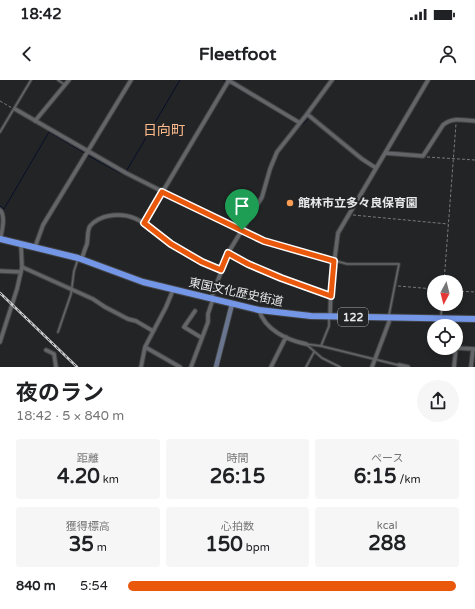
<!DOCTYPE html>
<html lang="ja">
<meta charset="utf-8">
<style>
:root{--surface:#fff;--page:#f6f6f6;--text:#202124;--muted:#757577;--accent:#ea580c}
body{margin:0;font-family:"Varela Round","Noto Sans JP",sans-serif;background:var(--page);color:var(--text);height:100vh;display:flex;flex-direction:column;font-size:15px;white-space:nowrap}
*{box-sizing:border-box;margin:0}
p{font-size:13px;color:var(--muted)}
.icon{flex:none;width:22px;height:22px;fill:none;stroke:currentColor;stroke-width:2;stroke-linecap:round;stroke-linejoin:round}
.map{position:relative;height:287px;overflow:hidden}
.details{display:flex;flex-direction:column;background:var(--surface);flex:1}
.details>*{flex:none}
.needle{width:26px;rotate:187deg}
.buttons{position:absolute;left:427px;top:195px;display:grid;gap:8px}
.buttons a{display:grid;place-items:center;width:36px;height:36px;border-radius:50%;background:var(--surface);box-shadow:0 2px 6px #0003;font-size:20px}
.pin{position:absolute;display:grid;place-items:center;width:34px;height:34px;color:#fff;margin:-41px -17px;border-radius:50% 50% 50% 0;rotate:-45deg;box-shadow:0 0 4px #0007}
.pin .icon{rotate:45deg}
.round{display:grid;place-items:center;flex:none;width:42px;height:42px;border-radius:21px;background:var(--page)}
.summary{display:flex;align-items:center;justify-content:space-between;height:68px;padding:0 16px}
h1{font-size:22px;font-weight:700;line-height:30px}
.figures{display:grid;grid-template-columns:repeat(3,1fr);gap:6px;height:68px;padding:4px 16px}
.figures div{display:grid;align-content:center;border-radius:4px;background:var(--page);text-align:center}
.figures b{font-size:20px;font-weight:700}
.figures small{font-size:11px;font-weight:400}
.figures p{font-size:11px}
ul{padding:0 16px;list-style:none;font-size:13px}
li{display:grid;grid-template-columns:64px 48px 1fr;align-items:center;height:30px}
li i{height:10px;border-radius:5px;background:var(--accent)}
.status{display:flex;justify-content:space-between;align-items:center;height:28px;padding:0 20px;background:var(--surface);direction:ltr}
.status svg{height:11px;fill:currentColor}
header{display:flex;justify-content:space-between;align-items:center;height:52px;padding:0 16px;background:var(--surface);font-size:18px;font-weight:700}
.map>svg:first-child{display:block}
</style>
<div class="status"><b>18:42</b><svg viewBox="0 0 49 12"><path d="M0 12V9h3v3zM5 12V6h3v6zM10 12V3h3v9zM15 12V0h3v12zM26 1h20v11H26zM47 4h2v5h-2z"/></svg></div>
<header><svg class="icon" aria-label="back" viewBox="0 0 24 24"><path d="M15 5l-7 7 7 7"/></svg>Fleetfoot<svg class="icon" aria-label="person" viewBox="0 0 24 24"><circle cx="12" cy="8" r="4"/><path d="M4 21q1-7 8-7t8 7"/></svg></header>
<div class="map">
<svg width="475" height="287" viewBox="0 0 475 287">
<rect width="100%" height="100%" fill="#232426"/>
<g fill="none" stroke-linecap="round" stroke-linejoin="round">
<path stroke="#060f2a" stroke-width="1" d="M 223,0 L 225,1
M 230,4 L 296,43
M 301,46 L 309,38
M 89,76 L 120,93
M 127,90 L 180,0
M 0,126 L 4,129 L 49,52 L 83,72"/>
<defs>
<path id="lane" d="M 58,0 L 65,5
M 0,52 L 31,0
M 228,173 L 248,184 L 281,198 L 331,217
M 336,181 L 347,184 L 399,184 L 389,235
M 441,236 L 442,224
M 58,252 L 71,214 L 74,191 L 78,179
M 306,264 L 321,266 L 398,285
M 307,265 L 322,278 L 340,287
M 321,266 L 329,246 L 329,239
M 306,287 L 314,272"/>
<path id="street" d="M 228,0 L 300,43
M 15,29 L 126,93 L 213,137 L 242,150 L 264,161 L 334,181
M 307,34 L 362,79 L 376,88
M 35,41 L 69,0
M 385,73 L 423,76 L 443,45 C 452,37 464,40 475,41
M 0,130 C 6,136 2,151 0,160
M 144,143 L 229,0
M 35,167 L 43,145 L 131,0
M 82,179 C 83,174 85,169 87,164 C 88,159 87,151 90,146 C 94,141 102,137 108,136 C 139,130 150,151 172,165 C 188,175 205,183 221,190
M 22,187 L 93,219 L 105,227 L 128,239 L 136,241 L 153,251
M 0,191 L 21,192
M 211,219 L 228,173 L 262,117 L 270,89 L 277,72 L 307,34 L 332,0
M 259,230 C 265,250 287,260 306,264
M 195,231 L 184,247 L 202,258
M 330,237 L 331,207 L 338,153 L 428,0
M 0,262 L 17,209 L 22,187 L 21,164
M 145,267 L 180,287
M 46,270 L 54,274 L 56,287
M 399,285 L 408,287
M 141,287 L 145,267 L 166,227 L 173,210
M 191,287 L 208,242 L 208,234 L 213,219
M 271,287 L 286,257
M 372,287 L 389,242 L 389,238
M 454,287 L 456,268 L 475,269
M 471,287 L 473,269"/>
<path id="secondary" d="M 216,287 L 232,224"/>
<path id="highway" d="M 0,159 L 78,178 L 143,202 L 259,230 L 311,236 L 475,239"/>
</defs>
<use href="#lane" stroke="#414243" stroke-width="3.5"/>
<use href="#street" stroke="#414243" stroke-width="5.5"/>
<use href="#secondary" stroke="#414243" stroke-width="6"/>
<use href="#highway" stroke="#414243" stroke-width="8"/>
<path stroke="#78797b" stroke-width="1" stroke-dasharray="3 2" stroke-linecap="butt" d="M 0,21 L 12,28
M 427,77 L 475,80
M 353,135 L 448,144
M 444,202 L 456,44
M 398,206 L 434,209
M 456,211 L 475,212"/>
<use href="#lane" stroke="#646568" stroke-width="1.5"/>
<use href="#street" stroke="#646568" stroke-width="3.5"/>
<use href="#secondary" stroke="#69748e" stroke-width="4.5"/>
<use href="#highway" stroke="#7496e6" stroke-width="6"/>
<defs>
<path id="rail" d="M 0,213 L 77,287"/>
</defs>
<use href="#rail" stroke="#cbcccd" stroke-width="2.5"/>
<use href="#rail" stroke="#232426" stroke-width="1" stroke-dasharray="3" stroke-linecap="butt"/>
</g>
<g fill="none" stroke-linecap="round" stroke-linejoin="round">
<defs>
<path id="route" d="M 162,112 L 264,161 L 334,181 L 331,216 L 281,198 L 248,184 L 228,173 L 221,190 L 202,182 L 171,164 L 144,143 Z"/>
</defs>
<use href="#route" stroke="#fff" stroke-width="8"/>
<use href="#route" stroke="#ea580c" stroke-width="5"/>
</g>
<circle fill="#fc9d54" stroke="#232426" stroke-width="1.5" cx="290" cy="123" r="4"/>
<g text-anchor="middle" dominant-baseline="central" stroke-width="4" stroke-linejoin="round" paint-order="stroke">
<rect fill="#232426" stroke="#acadae" stroke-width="1" x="338" y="228" width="30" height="18" rx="3"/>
<g font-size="11" font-weight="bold" fill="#e7e8e9">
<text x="353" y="237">122</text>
</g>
<g font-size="12" font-weight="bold" fill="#e7e8e9" stroke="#232426" text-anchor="start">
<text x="298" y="123">館林市立多々良保育園</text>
</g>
<g font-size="12" fill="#e7e8e9" stroke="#232426">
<text transform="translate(236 212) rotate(12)">東国文化歴史街道</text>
</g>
<g font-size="14" fill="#ffbb8c" stroke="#232426">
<text x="164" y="50">日向町</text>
</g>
</g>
</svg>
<div class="buttons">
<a><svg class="needle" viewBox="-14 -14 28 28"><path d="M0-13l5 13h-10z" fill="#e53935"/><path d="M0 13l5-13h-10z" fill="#757577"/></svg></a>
<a><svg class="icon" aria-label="locate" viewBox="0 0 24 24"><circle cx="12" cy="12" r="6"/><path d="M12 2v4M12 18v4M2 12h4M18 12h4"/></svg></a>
</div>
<div class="pin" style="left:242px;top:150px;background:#1e9e55"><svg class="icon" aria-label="arrive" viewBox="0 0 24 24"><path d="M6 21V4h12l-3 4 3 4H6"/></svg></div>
</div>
<section class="details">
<div class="summary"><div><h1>夜のラン</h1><p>18:42 · 5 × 840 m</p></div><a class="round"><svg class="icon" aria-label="share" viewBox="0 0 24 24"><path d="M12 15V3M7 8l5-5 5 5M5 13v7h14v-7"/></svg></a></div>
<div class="figures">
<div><p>距離</p><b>4.20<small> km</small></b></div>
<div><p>時間</p><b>26:15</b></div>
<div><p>ペース</p><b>6:15<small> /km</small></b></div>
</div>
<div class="figures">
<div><p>獲得標高</p><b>35<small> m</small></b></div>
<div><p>心拍数</p><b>150<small> bpm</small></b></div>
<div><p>kcal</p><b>288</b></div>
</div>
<ul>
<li><b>840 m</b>5:54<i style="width:99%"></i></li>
</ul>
</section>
